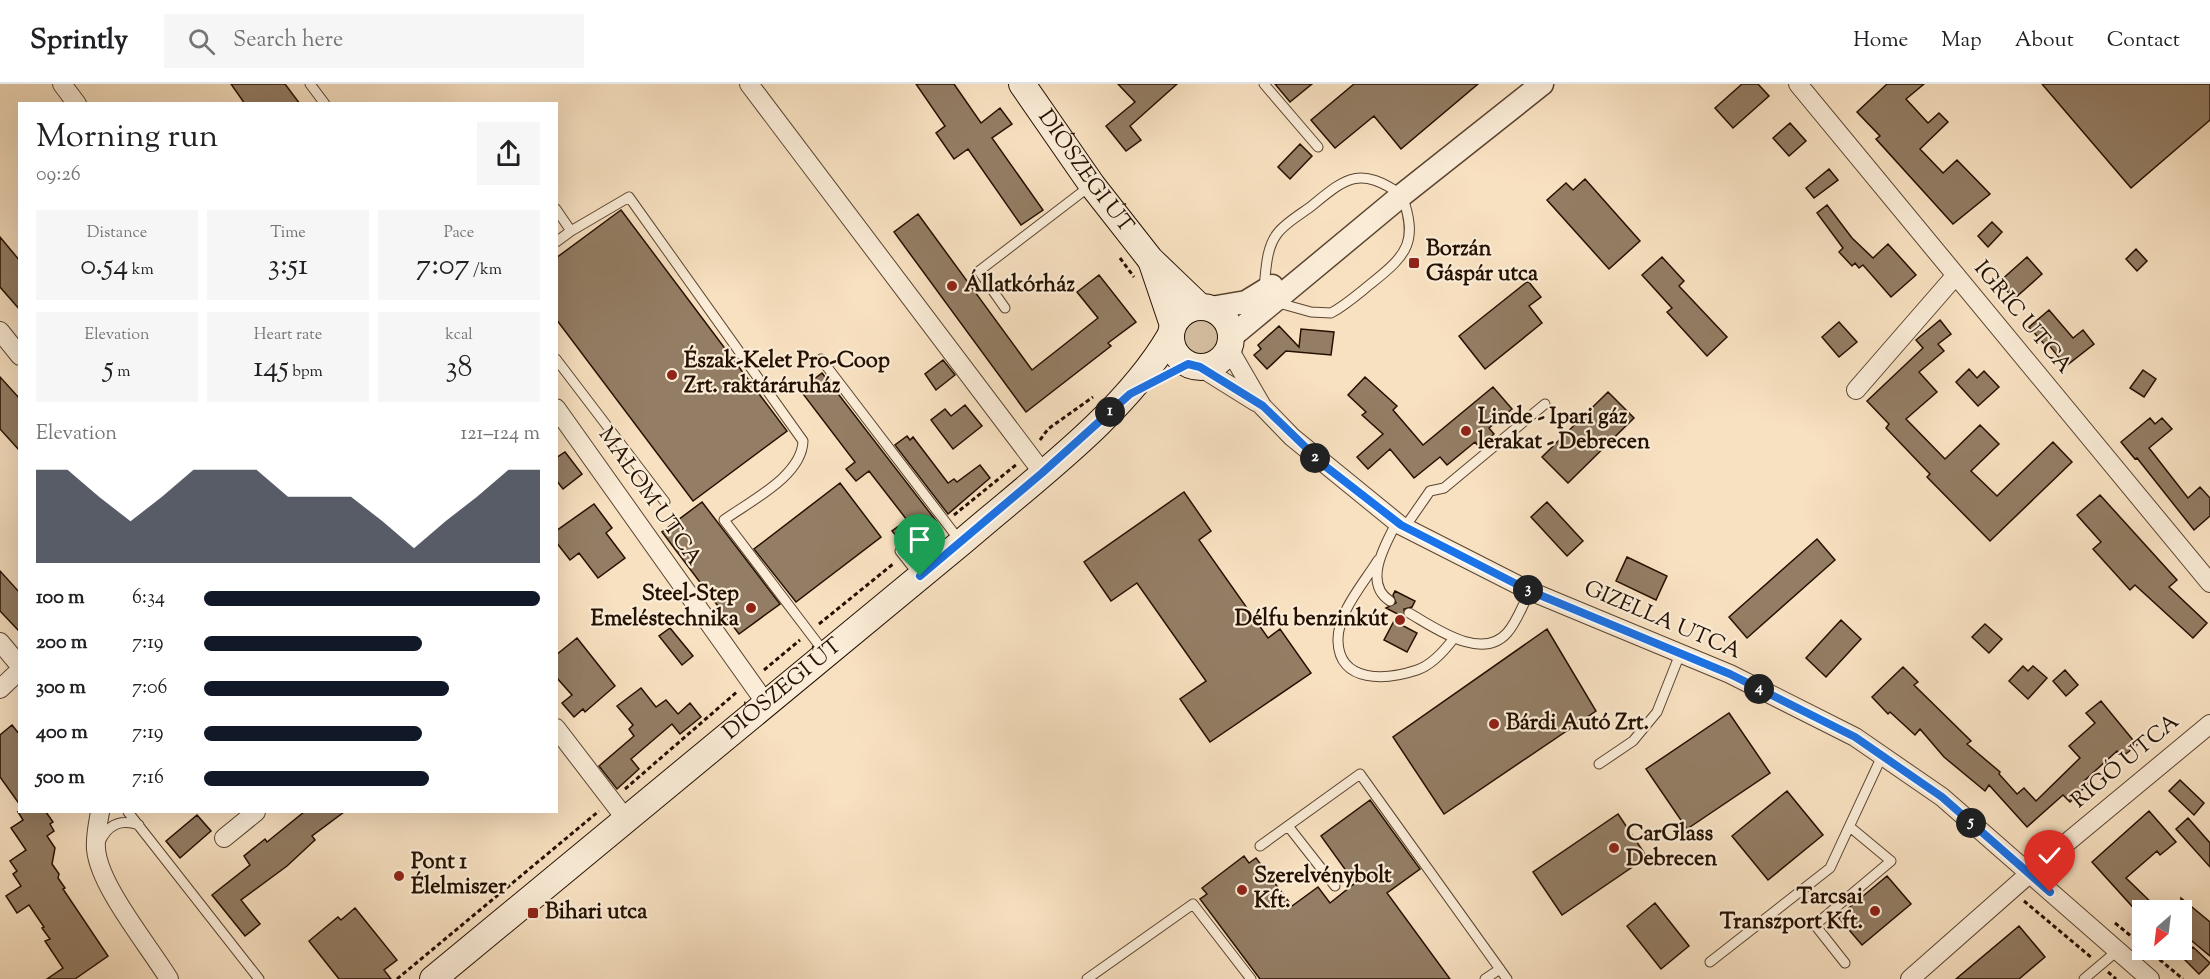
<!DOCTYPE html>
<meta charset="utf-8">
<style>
:root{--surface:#fff;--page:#f6f6f6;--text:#202124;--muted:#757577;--line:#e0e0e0;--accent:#111827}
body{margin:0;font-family:"Sorts Mill Goudy",serif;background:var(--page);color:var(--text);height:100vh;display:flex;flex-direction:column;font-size:22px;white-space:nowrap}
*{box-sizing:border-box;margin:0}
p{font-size:20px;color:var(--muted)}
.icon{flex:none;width:33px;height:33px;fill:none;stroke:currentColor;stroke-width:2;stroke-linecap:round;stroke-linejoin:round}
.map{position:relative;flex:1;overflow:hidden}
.details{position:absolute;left:18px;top:18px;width:540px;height:711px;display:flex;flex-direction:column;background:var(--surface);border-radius:0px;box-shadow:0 6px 24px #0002}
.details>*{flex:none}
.needle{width:39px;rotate:208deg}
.buttons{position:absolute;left:2132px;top:816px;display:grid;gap:12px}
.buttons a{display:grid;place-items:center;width:60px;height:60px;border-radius:0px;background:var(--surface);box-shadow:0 6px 24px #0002;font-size:30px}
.pin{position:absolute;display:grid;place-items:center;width:51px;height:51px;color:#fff;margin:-62px -26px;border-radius:50% 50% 50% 0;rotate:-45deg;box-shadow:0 0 6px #0007}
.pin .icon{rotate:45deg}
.km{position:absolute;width:30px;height:30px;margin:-15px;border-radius:50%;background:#222;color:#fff;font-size:16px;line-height:30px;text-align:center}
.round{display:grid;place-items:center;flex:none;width:63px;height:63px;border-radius:0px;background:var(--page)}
.summary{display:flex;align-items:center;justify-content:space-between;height:102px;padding:0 18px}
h1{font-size:33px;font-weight:600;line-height:45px}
.metrics{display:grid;grid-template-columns:repeat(3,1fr);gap:9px;height:102px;padding:6px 18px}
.metrics div{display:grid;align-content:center;border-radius:0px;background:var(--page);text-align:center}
.metrics b{font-size:30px;font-weight:600}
.metrics small{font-size:16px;font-weight:400}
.metrics p{font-size:16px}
.chart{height:168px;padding:12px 18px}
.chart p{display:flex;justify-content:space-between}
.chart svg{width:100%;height:108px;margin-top:6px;fill:var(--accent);opacity:.7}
ul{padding:0 18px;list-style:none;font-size:20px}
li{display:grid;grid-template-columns:96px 72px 1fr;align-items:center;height:45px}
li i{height:15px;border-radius:8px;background:var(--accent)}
header{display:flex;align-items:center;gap:36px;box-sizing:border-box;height:84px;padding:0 30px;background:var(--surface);border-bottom:2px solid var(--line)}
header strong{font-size:28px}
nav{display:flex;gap:33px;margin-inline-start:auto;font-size:21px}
.search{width:420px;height:54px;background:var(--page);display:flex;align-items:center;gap:15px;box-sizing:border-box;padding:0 21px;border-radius:0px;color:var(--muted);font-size:22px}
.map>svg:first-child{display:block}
</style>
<header>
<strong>Sprintly</strong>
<div class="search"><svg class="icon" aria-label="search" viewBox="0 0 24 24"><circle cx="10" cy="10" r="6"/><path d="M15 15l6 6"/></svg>Search here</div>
<nav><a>Home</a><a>Map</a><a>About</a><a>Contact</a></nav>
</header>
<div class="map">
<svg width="2210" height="895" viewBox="0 0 2210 895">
<rect width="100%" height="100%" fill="#f8e1c1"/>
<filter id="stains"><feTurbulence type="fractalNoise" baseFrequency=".00333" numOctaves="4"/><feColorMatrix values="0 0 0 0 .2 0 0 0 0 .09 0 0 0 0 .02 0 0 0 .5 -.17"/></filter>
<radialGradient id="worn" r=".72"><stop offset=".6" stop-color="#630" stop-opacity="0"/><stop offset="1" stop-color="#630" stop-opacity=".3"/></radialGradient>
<path fill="#d4bda0" stroke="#7c6650" stroke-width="1.5" d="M1181 252a20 20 0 1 1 40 0a20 20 0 1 1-40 0Z"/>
<path fill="#937d64" stroke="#251000" stroke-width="1.5" d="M 231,0 L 285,0 L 300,20 L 245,20 Z
M 916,0 L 954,0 L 981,39 L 1000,24 L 1012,40 L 992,54 L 1043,126 L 1021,141 L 968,65 L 954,75 L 936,49 L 945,42 Z
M 1118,0 L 1177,0 L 1130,42 L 1141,56 L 1126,67 L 1106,42 L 1135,18 Z
M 1275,0 L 1312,0 L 1290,18 Z
M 1354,0 L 1478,0 L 1401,65 L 1374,32 L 1335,64 L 1311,36 Z
M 1742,0 L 1758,0 L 1769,12 L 1733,44 L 1715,24 Z
M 1887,0 L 1924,0 L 1906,15 L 1928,39 L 1939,29 L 1948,38 L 1920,65 L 1943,89 L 1957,76 L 1990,110 L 1953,140 L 1876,55 L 1880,52 L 1857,28 Z
M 2042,0 L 2210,0 L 2210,36 L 2131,104 Z
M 1790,39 L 1806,57 L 1789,72 L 1773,54 Z
M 1300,60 L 1312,72 L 1290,95 L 1278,83 Z
M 1829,85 L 1838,96 L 1814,114 L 1806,104 Z
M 1585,95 L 1640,157 L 1609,185 L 1547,116 L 1566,99 L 1573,106 Z
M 1827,121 L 1852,154 L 1873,174 L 1888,160 L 1916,191 L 1891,213 L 1863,181 L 1859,184 L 1855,179 L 1852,182 L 1839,168 L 1843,164 L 1817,129 Z
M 621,126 L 787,347 L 693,417 L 556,235 L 556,174 Z
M 918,130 L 1032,286 L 1098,234 L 1077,208 L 1099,191 L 1136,238 L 1108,259 L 1111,262 L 1026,328 L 894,148 Z
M 1992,138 L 2002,148 L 1988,163 L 1978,152 Z
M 0,153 L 20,177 L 20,226 L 0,203 Z
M 2136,165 L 2147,177 L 2137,187 L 2126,175 Z
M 1662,173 L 1684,197 L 1679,202 L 1727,253 L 1707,272 L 1667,228 L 1672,224 L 1642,191 Z
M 2027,173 L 2042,190 L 2014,215 L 1999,198 Z
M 1528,197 L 1541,213 L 1529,222 L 1542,239 L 1485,285 L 1459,252 Z
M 2049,226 L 2073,254 L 2083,246 L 2094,260 L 2066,282 L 2048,260 L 2046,262 L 2029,243 Z
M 1940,236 L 1951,250 L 1938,260 L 1944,267 L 1919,288 L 1937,308 L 1906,335 L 1945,375 L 1980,341 L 1999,360 L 1971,387 L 1997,412 L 2053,358 L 2072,378 L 1990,457 L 1927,393 L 1930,390 L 1886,344 L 1889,340 L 1867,317 L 1923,264 L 1916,256 Z
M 1839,238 L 1857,258 L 1839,273 L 1822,253 Z
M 1279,242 L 1299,263 L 1301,245 L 1334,248 L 1331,271 L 1286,267 L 1267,285 L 1254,271 L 1261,265 L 1258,261 Z
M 943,276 L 955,291 L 936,306 L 925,290 Z
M 1969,285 L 1977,294 L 1984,287 L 1999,303 L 1978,322 L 1956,298 Z
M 2143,286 L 2156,295 L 2144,313 L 2130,304 Z
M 822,289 L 937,438 L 905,463 L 892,447 L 907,436 L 869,387 L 856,397 L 846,385 L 855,378 L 800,306 Z
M 0,293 L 20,315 L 20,367 L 0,345 Z
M 1365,293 L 1397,322 L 1393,326 L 1423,361 L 1493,303 L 1512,325 L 1489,344 L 1494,350 L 1479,363 L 1475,358 L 1447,381 L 1440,373 L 1414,394 L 1390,365 L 1368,385 L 1357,373 L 1383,350 L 1362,331 L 1366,328 L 1348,311 Z
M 1608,308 L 1634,334 L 1568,399 L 1542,373 Z
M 965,321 L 982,342 L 953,365 L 931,336 L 945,325 L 951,332 Z
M 2150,334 L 2155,340 L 2162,334 L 2172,345 L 2149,364 L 2188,414 L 2200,403 L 2210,414 L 2210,432 L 2194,446 L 2137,374 L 2135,375 L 2121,358 Z
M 907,352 L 910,356 L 913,353 L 948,399 L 954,395 L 957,398 L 980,381 L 990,394 L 948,430 L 895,361 Z
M 565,368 L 582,390 L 563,405 L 556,396 L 556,374 Z
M 840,399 L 881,453 L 796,518 L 754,465 Z
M 1184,408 L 1211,447 L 1199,456 L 1268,554 L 1280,545 L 1311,589 L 1210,658 L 1180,615 L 1206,597 L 1137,499 L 1111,517 L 1084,478 Z
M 2100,411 L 2177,496 L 2169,503 L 2207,539 L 2193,554 L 2135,501 L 2130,506 L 2093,465 L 2101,458 L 2077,431 Z
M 702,418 L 780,520 L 739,550 L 662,448 Z
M 1547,418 L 1583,457 L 1567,472 L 1531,433 Z
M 594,420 L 612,444 L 606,449 L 625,474 L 598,494 L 579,469 L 570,476 L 556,458 L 556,447 Z
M 1817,455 L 1835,476 L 1747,554 L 1729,533 Z
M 1627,473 L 1667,492 L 1656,516 L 1616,497 Z
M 0,487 L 20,509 L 20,548 L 0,527 Z
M 1395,507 L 1415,517 L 1412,523 L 1404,525 L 1405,534 L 1386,524 L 1396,519 L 1393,511 Z
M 1841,536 L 1861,555 L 1826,593 L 1806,574 Z
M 1394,537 L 1417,549 L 1407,568 L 1384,556 Z
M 1985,540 L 2002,555 L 1989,569 L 1972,553 Z
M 670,544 L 693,572 L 682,581 L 659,552 Z
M 1547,545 L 1596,627 L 1444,730 L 1393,653 Z
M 577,554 L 615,602 L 585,628 L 583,625 L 574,633 L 562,619 L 572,611 L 556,593 L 556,571 Z
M 2023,582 L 2028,587 L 2033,582 L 2047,594 L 2028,615 L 2009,597 Z
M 1903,583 L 1918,598 L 1914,601 L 1971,657 L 1967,660 L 2000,688 L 1999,690 L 2017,710 L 2024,704 L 2036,717 L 2080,674 L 2069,662 L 2095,639 L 2086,629 L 2101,617 L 2137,661 L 2122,673 L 2117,667 L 2084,697 L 2088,700 L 2070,718 L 2063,711 L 2027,743 L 1989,701 L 1985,707 L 1944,673 L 1920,645 L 1915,651 L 1890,628 L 1888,630 L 1872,613 Z
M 2065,586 L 2078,601 L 2066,612 L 2053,597 Z
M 641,604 L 656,623 L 666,616 L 678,630 L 690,619 L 701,633 L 680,650 L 672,640 L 631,675 L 639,685 L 617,705 L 599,682 L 634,652 L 629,645 L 633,641 L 617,622 Z
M 1729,629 L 1770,689 L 1687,745 L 1646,685 Z
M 12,641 L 20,651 L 20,721 L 0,693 L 0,651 Z
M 2180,696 L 2204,719 L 2194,731 L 2169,707 Z
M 1787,707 L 1823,751 L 1768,796 L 1732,752 Z
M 1370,716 L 1420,785 L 1387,809 L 1450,895 L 1260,895 L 1200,815 L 1207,810 L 1202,804 L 1244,772 L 1249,779 L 1256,774 L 1292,822 L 1318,803 L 1330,819 L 1355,799 L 1321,752 Z
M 2149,727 L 2176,758 L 2160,771 L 2157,767 L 2126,794 L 2159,826 L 2142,826 L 2139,830 L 2092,778 Z
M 18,728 L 46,728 L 53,738 L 50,740 L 54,747 L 47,752 L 55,764 L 52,780 L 59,790 L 58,794 L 65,804 L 63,805 L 108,872 L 75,895 L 47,895 L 63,884 L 45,857 L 50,855 L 42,844 L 44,843 L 29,821 L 17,829 L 6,812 L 21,802 L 13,790 L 17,787 L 10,777 L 26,766 L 11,744 L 23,736 Z
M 304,728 L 344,728 L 312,752 L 315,756 L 287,782 L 241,816 L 260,840 L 245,852 L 212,811 L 250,781 L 244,772 L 265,755 L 267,758 Z
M 1618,730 L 1647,773 L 1562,831 L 1533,788 Z
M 197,731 L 211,747 L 180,774 L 166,757 Z
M 2188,734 L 2210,759 L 2210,783 L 2176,745 Z
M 1887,792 L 1911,820 L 1862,861 L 1838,833 Z
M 2181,814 L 2210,838 L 2210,872 L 2181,848 Z
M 1655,819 L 1689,862 L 1661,885 L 1627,842 Z
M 355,824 L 397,876 L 384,886 L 391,895 L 339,895 L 309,857 L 338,833 L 341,836 Z
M 2019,842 L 2045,873 L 2019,895 L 1956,895 Z
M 2193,863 L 2210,879 L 2199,890 L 2183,874 Z"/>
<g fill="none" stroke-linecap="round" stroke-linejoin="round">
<defs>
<path id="service" d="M 310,0 L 325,20
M 1264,0 L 1318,63
M 556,125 L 571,147 L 556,158
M 571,147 L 629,113 L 803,357 C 802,392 750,417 724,436 L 825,569
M 1264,204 C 1266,187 1266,164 1277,150 C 1284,140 1299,131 1309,124 C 1346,94 1358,81 1402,111 C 1418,157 1408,170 1373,198 C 1359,209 1346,221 1331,229 L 1311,228 L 1275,218
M 1005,224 L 979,187 L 1090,102
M 556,275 L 665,418
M 821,275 L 960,457
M 1405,443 L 1430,407 L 1444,404 L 1545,320
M 900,467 L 919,491
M 1378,476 C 1364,499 1337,529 1338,557 C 1339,600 1387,596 1417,586 C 1432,581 1445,566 1454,554
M 1390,517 C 1362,499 1386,459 1397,438
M 1409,529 C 1434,543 1481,578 1507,549 C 1517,538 1523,520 1530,507
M 1599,680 L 1633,657 L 1657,628 L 1680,570
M 128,728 L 259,895
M 1288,742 L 1335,802
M 100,758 C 108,740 121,735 139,741
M 1260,762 L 1360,690 L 1507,895
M 1710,878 L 1830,784 L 1882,672
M 1845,879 L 1815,841 L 1891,777 L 1850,743
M 1087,895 L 1193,820 L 1251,895
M 1485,895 L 1500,885
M 2084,895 L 2117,867"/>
<path id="minor" d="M 62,0 L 77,20
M 749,0 L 1043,389
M 1798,0 L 2210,499
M 0,247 L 20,272
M 1229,265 L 1262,322 L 1292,353 L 1400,441 L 1530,507 L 1730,590 L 1855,653 L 1942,713 L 2150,895
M 1200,283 L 1256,318
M 1856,306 L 1956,191
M 556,324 L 765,618
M 0,558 L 20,582
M 0,605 L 20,586
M 556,644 L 625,734
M 100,728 C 98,740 95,752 96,765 C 99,802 149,862 169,895
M 224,754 L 256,728
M 1910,895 L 2029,790 L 2210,640"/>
<path id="tertiary" d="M 1211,224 L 1246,218 L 1272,202
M 1231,253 L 1402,111 L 1542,0"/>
<g id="secondary">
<path id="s1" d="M 1022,0 L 1092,101 L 1150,175 L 1199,222"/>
<path d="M 1152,179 L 1173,241"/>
<circle cx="1201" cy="253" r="30"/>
<path id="s2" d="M 433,895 L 962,458 C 1031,398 1124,331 1170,252"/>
</g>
</defs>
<use href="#service" stroke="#5a4430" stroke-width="11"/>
<use href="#minor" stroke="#5a4430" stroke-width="20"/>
<use href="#tertiary" stroke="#5a4430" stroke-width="25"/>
<use href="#secondary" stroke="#251000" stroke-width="28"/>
<path stroke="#251000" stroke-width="3" stroke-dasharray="4.5 3" stroke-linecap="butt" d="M 1120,174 L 1134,193
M 1040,356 L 1048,345 L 1093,313
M 954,431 L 1017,380
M 912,465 L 935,446
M 819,540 L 893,480
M 764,586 L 800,556
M 625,705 L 738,607
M 2024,817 L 2092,874
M 2115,839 L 2142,861
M 2148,866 L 2183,895
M 2108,888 L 2116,895
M 397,895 L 599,727"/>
<use href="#service" stroke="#faecd7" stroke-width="9"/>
<use href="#minor" stroke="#faecd7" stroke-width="18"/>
<use href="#tertiary" stroke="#faecd7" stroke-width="22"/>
<use href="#secondary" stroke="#faecd7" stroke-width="26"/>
</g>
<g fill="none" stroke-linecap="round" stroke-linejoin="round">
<defs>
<path id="route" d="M 920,492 L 1042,389 L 1130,310 L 1188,280 L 1200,283 L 1263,322 L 1325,382 L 1401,441 L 1530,507 L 1730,590 L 1855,653 L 1942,713 L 2050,808"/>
</defs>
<use href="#route" stroke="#fff" stroke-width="12"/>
<use href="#route" stroke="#1a73e8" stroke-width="8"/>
</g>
<g fill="#8f2418" stroke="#faecd7" stroke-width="2">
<rect x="1408" y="173" width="12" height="12" rx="3"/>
<circle cx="952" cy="202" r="6"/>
<circle cx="672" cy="291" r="6"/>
<circle cx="1466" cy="347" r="6"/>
<circle cx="751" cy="524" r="6"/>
<circle cx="1400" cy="536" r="6"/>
<circle cx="1494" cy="640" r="6"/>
<circle cx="1614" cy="764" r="6"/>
<circle cx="399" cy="792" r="6"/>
<circle cx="1242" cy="806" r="6"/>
<circle cx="1875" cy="827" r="6"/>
<rect x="527" y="823" width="12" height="12" rx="3"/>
</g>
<g text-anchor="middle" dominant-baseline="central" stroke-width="4.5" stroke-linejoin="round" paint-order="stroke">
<g font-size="22" fill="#251000" stroke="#faecd7">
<text stroke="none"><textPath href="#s1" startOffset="108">DIÓSZEGI ÚT</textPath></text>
<text transform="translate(2022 234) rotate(50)">IGRIC UTCA</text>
<text transform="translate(649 413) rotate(55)">MALOM UTCA</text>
<text transform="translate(1662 537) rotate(23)">GIZELLA UTCA</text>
<text stroke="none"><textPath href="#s2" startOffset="454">DIÓSZEGI ÚT</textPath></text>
<text transform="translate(2126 678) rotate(-40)">RIGÓ UTCA</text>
</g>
<g font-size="22" font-weight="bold" fill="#251000" stroke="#faecd7" text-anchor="start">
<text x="1426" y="166">Borzán<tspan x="1426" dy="25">Gáspár utca</tspan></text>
<text x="964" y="202">Állatkórház</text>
<text x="684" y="278">Észak-Kelet Pro-Coop<tspan x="684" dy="25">Zrt. raktáráruház</tspan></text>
<text x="1478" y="334">Linde - Ipari gáz<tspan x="1478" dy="25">lerakat - Debrecen</tspan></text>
<text x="739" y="511" text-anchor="end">Steel-Step<tspan x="739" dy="25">Emeléstechnika</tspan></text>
<text x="1388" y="536" text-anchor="end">Délfu benzinkút</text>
<text x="1506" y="640">Bárdi Autó Zrt.</text>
<text x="1626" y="751">CarGlass<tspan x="1626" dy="25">Debrecen</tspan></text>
<text x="411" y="779">Pont 1<tspan x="411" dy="25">Élelmiszer</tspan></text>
<text x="1254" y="793">Szerelvénybolt<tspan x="1254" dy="25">Kft.</tspan></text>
<text x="1863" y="814" text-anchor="end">Tarcsai<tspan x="1863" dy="25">Transzport Kft.</tspan></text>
<text x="545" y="829">Bihari utca</text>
</g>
</g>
<rect width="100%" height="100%" filter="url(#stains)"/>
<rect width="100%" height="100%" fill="url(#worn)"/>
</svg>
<div class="buttons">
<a><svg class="needle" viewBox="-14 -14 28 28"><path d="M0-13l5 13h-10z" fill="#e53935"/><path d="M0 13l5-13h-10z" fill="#757577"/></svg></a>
</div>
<div class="pin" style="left:920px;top:492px;background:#1e9e55"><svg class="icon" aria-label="arrive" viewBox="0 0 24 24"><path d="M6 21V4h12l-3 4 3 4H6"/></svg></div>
<div class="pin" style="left:2050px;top:808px;background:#d93025"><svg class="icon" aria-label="check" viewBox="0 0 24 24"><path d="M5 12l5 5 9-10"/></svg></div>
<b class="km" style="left:1110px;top:328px">1</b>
<b class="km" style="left:1315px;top:374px">2</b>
<b class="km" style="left:1528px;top:506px">3</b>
<b class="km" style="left:1759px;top:605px">4</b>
<b class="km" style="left:1971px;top:739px">5</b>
<section class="details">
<div class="summary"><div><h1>Morning run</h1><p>09:26</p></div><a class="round"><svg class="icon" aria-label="share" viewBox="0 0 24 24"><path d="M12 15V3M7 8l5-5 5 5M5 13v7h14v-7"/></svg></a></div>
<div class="metrics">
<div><p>Distance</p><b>0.54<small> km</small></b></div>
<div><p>Time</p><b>3:51</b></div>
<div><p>Pace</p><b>7:07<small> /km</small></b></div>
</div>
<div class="metrics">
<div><p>Elevation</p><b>5<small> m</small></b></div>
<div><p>Heart rate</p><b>145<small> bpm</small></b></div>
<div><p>kcal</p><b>38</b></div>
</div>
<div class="chart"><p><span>Elevation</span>121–124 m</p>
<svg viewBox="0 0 160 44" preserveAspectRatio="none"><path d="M0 44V6L10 6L20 17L30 27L40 17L50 6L60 6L70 6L80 17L90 17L100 17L110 27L120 38L130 27L140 17L150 6L160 6V44z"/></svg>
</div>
<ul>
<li><b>100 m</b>6:34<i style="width:100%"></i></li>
<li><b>200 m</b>7:19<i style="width:65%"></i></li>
<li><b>300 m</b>7:06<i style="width:73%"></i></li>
<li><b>400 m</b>7:19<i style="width:65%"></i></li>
<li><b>500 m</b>7:16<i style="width:67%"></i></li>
</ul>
</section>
</div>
